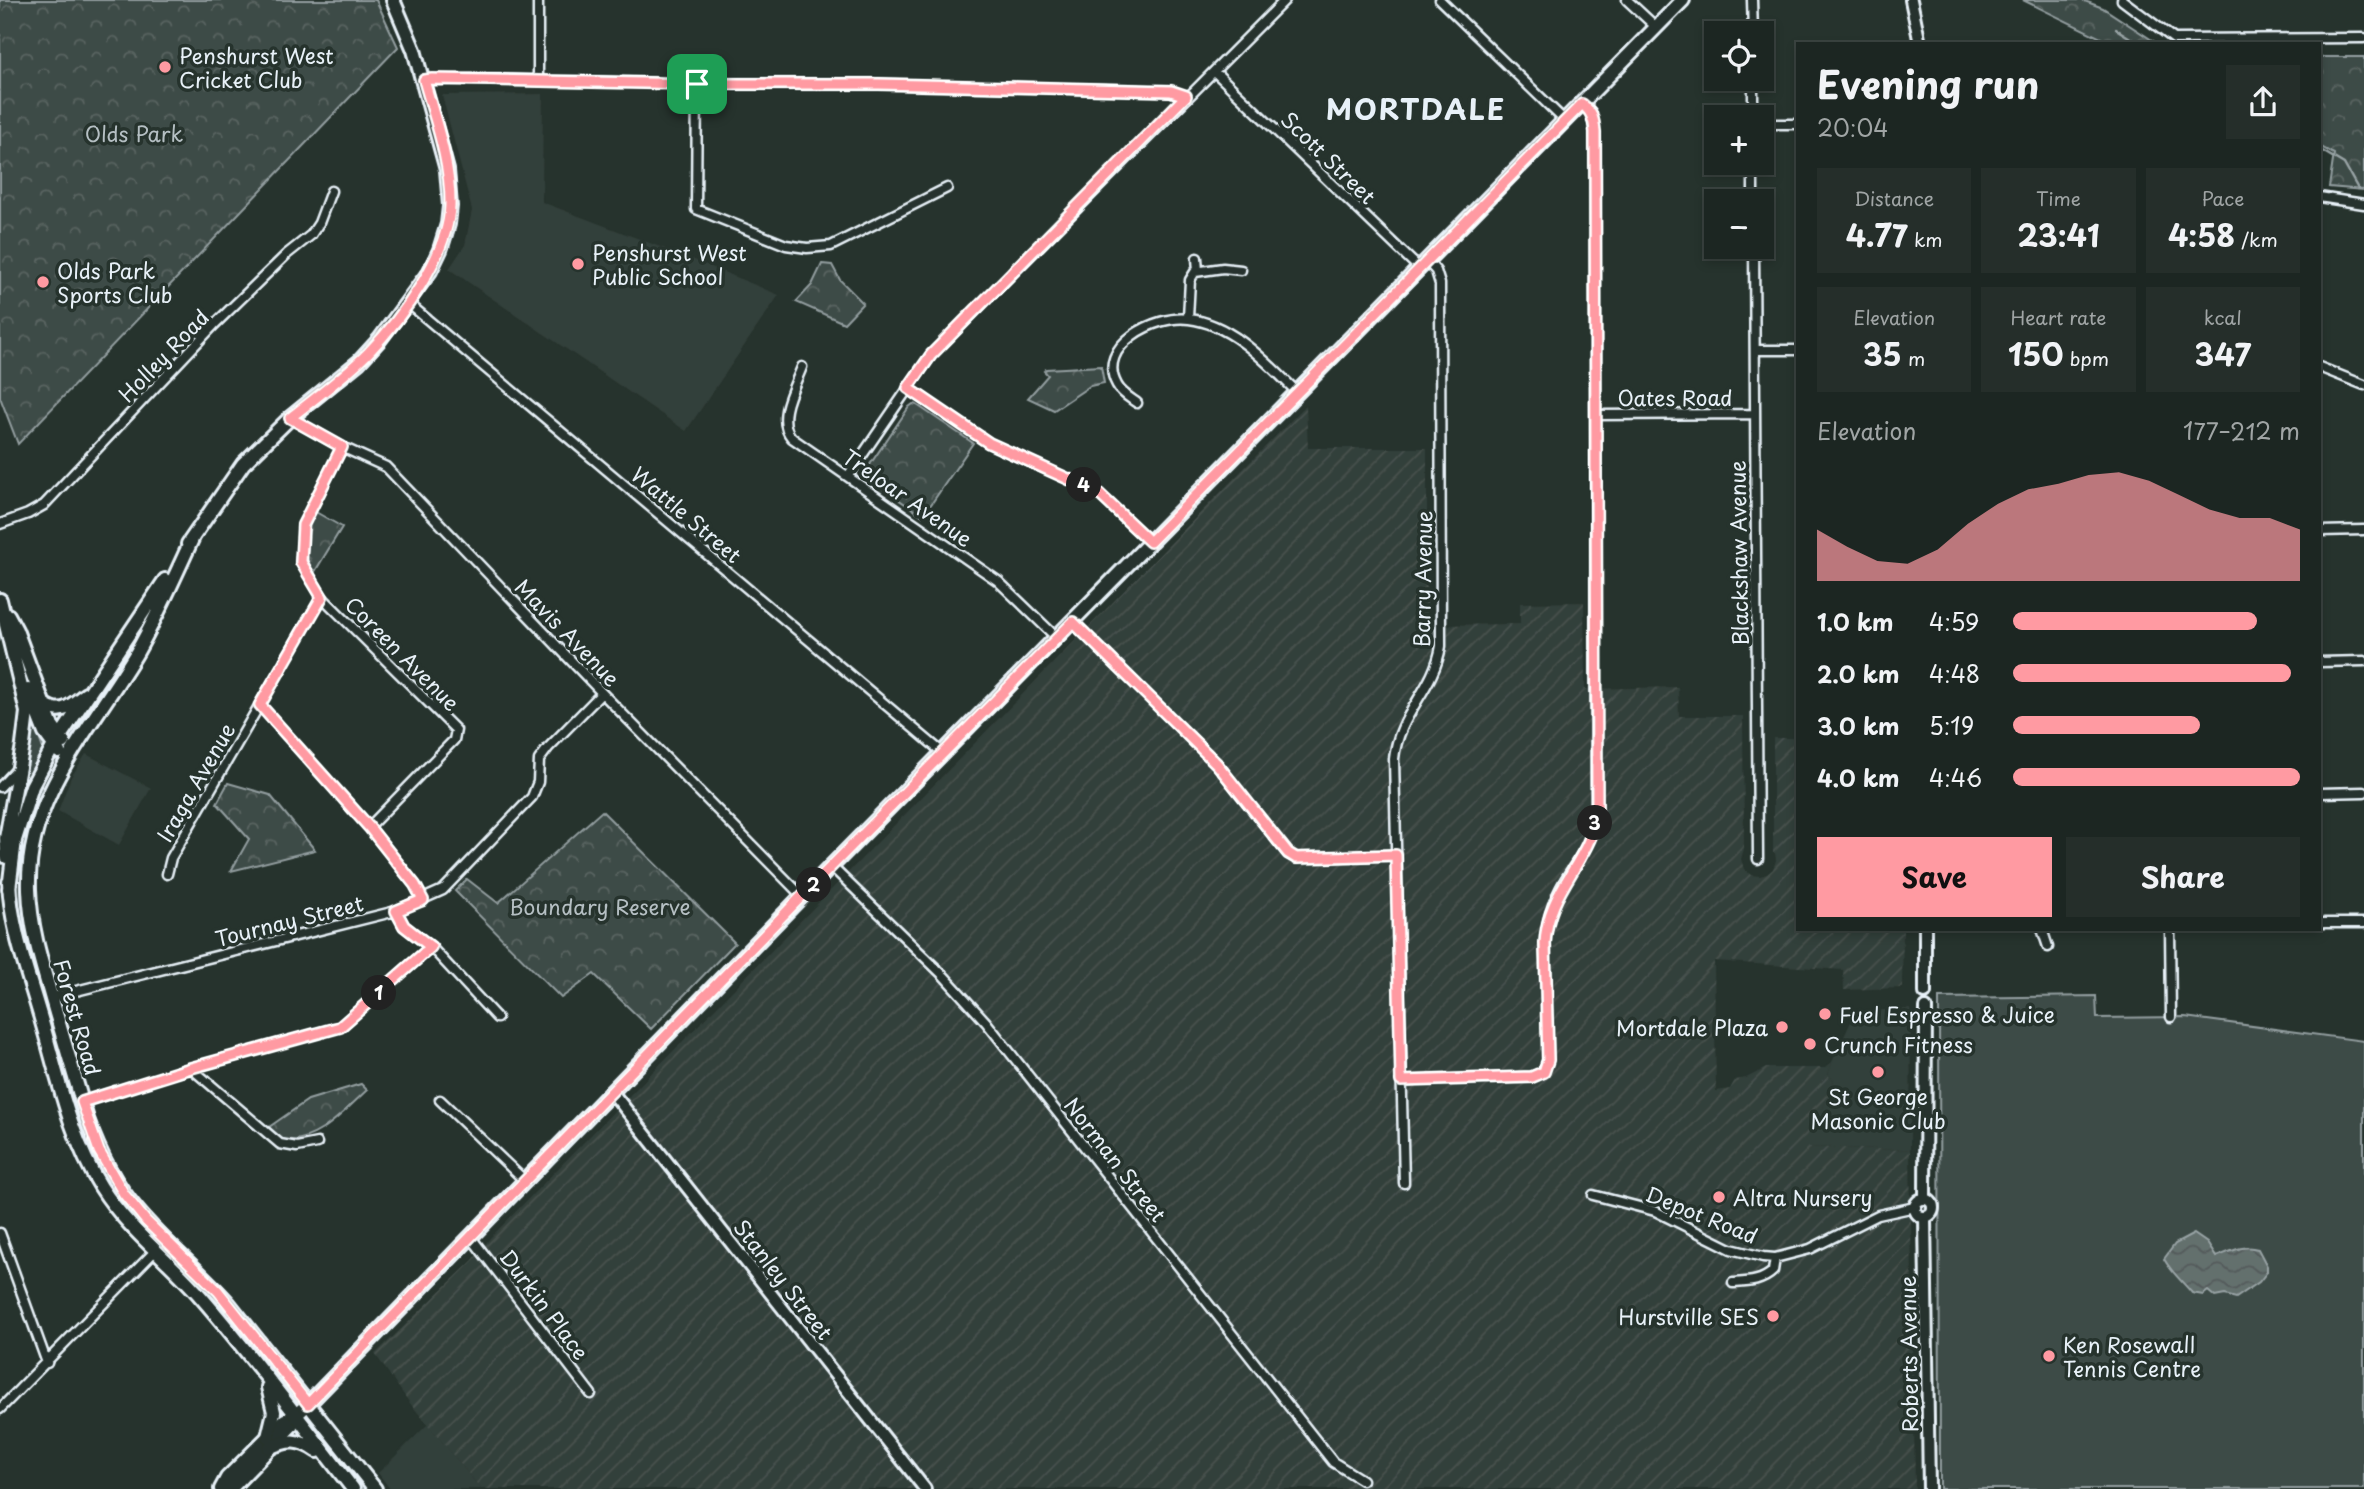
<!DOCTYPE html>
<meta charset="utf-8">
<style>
:root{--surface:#1c2622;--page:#252e2a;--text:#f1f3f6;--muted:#a0a5a5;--line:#3a4340;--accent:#ff9aa2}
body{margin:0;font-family:"Playpen Sans",sans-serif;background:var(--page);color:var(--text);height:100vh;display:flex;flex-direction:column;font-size:26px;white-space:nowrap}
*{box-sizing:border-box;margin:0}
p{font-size:23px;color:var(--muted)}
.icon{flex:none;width:38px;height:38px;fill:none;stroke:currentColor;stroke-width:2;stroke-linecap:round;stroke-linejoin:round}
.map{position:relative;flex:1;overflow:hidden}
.panel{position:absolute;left:1796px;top:42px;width:525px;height:889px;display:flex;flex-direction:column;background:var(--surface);border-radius:0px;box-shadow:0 4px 10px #0003,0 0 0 2px var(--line)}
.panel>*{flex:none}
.fabs{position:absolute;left:1704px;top:21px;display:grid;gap:14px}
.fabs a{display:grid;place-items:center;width:70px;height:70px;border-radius:0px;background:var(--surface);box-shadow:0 4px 10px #0003,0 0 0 2px var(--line);font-size:35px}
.pin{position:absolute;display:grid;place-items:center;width:60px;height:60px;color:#fff;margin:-30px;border-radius:14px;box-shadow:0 4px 10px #0006}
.km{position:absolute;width:35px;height:35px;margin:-18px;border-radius:50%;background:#222;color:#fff;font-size:19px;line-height:35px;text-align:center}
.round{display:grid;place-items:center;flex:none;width:74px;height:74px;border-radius:0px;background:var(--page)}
.overview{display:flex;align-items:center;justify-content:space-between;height:119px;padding:0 21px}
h1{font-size:38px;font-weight:700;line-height:52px}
.stats{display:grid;grid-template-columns:repeat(3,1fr);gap:10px;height:119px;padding:7px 21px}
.stats div{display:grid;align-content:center;border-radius:0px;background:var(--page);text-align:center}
.stats b{font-size:30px;font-weight:700}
.stats small{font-size:19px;font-weight:400}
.stats p{font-size:19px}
.chart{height:196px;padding:14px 21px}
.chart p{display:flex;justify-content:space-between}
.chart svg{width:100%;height:126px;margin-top:7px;fill:var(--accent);opacity:.7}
.action{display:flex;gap:14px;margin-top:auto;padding:14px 21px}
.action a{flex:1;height:80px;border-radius:0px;background:var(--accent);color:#111;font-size:28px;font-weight:700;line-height:80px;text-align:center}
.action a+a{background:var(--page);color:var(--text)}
ul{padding:0 21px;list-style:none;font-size:23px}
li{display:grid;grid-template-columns:112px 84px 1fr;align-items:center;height:52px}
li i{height:18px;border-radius:9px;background:var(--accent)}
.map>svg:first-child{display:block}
</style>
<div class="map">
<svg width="2364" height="1489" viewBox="0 0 2364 1489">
<defs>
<pattern id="industrial-furrows" width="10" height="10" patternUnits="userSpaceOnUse" patternTransform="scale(1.75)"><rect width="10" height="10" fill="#333f3a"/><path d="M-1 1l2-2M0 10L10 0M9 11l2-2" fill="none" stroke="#47524e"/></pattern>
<pattern id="park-crowns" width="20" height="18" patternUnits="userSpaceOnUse" patternTransform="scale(1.75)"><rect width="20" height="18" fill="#3e4b47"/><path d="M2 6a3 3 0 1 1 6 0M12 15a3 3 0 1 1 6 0" fill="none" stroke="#5a6562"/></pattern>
<pattern id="water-waves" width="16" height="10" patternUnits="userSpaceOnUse" patternTransform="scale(1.75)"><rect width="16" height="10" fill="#636f6d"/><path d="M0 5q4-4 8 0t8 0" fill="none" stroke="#535a5a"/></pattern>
</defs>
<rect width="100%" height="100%" fill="#26332d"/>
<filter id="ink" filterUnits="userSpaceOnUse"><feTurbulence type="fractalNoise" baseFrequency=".0143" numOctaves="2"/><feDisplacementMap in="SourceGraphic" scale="14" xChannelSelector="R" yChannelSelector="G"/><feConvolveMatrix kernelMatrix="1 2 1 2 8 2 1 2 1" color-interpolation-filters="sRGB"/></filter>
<g filter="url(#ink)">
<path fill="#333f3a" d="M 543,94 L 542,202 L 692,259 L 779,295 L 686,431 L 449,269 L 465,245 L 472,210 L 442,95 Z
M 86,754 L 151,788 L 119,845 L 58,811 L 71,777 Z
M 1911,1009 L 1910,1150 L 1807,1147 L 1834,1080 L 1828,1075 L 1832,1062 L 1856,1011 Z
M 428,1424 L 481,1489 L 390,1489 L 378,1473 Z"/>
<path fill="url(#industrial-furrows)" d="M 1306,405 L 1308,448 L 1427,448 L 1427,625 L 1520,624 L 1520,603 L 1584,602 L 1585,689 L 1678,687 L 1679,716 L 1743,716 L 1744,849 L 1741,859 L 1744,869 L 1751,875 L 1760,876 L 1767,874 L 1773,869 L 1776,860 L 1775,853 L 1773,853 L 1773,738 L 1797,738 L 1797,929 L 1903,929 L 1902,988 L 1844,990 L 1843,970 L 1714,961 L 1716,1091 L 1730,1089 L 1735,1080 L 1746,1078 L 1766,1068 L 1825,1068 L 1832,1062 L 1828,1075 L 1834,1080 L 1808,1147 L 1910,1150 L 1915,1489 L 481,1489 L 409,1402 L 375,1354 L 473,1260 L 490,1238 Z"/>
<path fill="#3e4b47" stroke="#939ea0" stroke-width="2" d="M 31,715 L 44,752 L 25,788 L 22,788 Z
M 49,764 C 32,824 14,857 24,922 L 22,923 C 11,862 21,818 49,764 Z
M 2096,996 L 2097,1018 L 2185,1017 L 2364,1041 L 2364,1489 L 1940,1489 L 1939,998 Z"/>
<path fill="url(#park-crowns)" stroke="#939ea0" stroke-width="2" d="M 0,0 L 376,0 L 398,47 L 18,444 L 0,397 Z
M 2023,0 L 2082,0 L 2103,8 L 2158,44 L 2113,44 Z
M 2319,57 L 2364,57 L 2364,190 L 2329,187 L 2334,154 L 2319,146 Z
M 822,264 L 832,265 L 840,280 L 863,303 L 844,323 L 796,302 L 812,285 Z
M 1101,366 L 1104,383 L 1090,386 L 1054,410 L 1028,398 L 1048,375 L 1044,371 L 1046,369 Z
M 913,404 L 917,405 L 973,443 L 923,516 L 867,478 L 865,472 L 909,407 Z
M 314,511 L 342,527 L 314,573 C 301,553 304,532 314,511 Z
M 228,783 L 270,795 L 315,850 L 231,871 L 249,839 L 217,803 Z
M 602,811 L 735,943 L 651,1029 L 594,974 L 561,998 L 455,891 L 467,879 L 498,903 Z
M 361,1084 L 367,1090 C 343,1112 319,1142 284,1141 L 269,1127 L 308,1100 Z"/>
<path fill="url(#water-waves)" stroke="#98a3a5" stroke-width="2" d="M 2194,1234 L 2207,1243 L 2216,1257 C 2230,1252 2242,1244 2258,1249 L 2267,1266 L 2267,1272 L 2259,1282 L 2236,1298 L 2225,1295 L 2215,1297 L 2208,1291 L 2203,1295 L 2192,1293 C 2182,1281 2172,1273 2164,1259 L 2175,1244 Z"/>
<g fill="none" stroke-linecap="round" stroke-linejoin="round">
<path stroke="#98a3a5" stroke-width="2.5" d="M 2116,29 L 2140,44
M 2319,149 L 2344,164 L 2358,189"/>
<defs>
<path id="minor" d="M 1440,0 L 1565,121
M 1627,0 L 1656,27
M 1752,0 L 1753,33
M 2122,0 L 2174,39 L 2364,38
M 1214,71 L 1420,269
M 1753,79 L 1753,117
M 424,80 L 479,79 L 697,84 L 879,84 L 1171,91 L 1186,96
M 538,80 L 538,0
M 697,84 L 696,209 L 786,245 L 807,248 L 831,246 L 947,188
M 1762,124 L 1797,124
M 1753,163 L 1753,201
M 2319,197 L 2364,204
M 1754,247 L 1758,859
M 1197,258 L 1198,271
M 408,303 L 943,753
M 1188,318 L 1190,280 L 1195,272 L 1223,268 L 1241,270
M 1755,350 L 1797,350
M 802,367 C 794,388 775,419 792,438 L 998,581 L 1057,638
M 2319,367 L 2364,385
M 908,388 L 989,443 L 1097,492 L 1150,542
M 1137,403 C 1130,398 1121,393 1117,385 C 1095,346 1156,314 1189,319 C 1233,324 1268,364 1298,393
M 1597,415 L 1754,414
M 290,418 L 342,447 L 386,467 L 602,693 L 802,896
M 848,476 L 931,355 L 1285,0
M 0,524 L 28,514 L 44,505 L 214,325 L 287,254 L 311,235 L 319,223 L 331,191
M 2319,531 L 2364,530
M 322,597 L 456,730 L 454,740 L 369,827
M 1073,622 L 1217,764 L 1288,854 L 1296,858 L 1396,855
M 2319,662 L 2364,661
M 260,705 L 369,827 L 415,885 L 423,900
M 0,787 L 17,769
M 2319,793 L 2364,792
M 832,867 L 944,976 L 986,1022 L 1333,1462 L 1362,1480
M 167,874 L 171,858 L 322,597 L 301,562 L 303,525 L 342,447
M 396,911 L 404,926 L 431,947 L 497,1018
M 2319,923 L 2364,923
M 2042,929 L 2048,947
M 2170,929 L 2171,1017
M 52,997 L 396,911 L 443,890 L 532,797 L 538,782 L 539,760 L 548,748 L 602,693
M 191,1068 L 280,1144 L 297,1147 L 317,1143
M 1401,1081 L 1532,1077 L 1543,1072 L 1548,1060 L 1545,943 C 1546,922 1554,899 1565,880 C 1577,861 1590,845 1596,822 L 1595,132 L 1591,112 L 1582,104
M 440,1100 L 524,1180
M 82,1102 L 191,1068 L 340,1027 L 431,947
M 1404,1183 L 1394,759 C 1398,714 1434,690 1441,646 L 1440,284 L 1436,271 L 1427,261
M 1593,1195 L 1655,1211 L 1731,1249 L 1763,1257 L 1775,1258 L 1810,1249 L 1878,1215 L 1915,1207
M 0,1233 L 47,1363
M 470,1236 L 591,1394
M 1733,1283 C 1747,1282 1762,1282 1773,1271 L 1775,1258
M 0,1409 L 155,1251"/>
<path id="tertiary" d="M 1911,0 L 1920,44
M 1925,929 L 1925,993
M 612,1092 L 925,1489
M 1925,1198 L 1926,1008
M1915 1208a9 9 0 1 1 18 0a9 9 0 1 1-18 0Z
M 1925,1218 L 1929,1489"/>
<path id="secondary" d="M 221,1489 L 227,1478 L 285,1420 L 295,1416 L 308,1404 L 802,896 L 1683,0
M 226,1489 L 233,1486 L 291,1426 L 295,1416"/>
<path id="primary" d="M 193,537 C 175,576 158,615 137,652 C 93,727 26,795 29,889 C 30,924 40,958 50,992 C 62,1035 75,1077 87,1119 C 99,1153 114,1183 137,1210 C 165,1244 200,1271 229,1304 L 375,1489
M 188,544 L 243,464 L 290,418 L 359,362 L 380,339 L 430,271 L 440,250 L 448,224 L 450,206 L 447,170 L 414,50 L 393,0
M 0,600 L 27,712 L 23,745 L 6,838 L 7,857
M 8,615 L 16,630 L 51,724 L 64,742
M 28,690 L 45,733 L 59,752
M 44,704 C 62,717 71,705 86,694
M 9,882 C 11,930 29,976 42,1022 C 58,1077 70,1138 101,1187 C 128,1230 168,1259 201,1297 C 254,1358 303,1425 353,1489
M 9,889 L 15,840 L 32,786 L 53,747 L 165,580
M 268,1437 L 274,1412 L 268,1387
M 269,1448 C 288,1439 300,1439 317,1451"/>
</defs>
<use href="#minor" stroke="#e8f1f8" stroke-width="13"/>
<use href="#tertiary" stroke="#e8f1f8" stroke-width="16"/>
<use href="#secondary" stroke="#e8f1f8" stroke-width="18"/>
<use href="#primary" stroke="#e8f1f8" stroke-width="18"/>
<use href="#minor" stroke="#26332d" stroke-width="8"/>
<use href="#tertiary" stroke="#26332d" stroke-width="10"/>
<use href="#secondary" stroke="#26332d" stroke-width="12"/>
<use href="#primary" stroke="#26332d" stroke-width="12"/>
</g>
</g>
<g fill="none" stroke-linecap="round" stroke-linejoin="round" filter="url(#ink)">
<defs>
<path id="route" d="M 432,79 L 697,84 L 879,84 L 1171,91 L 1186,96 L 931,355 L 908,388 L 989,443 L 1097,492 L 1150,542 L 1582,104 C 1592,112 1594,119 1595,132 L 1597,814 C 1589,863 1548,889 1545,943 L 1548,1060 L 1544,1072 L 1532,1077 L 1401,1081 L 1396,855 L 1296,858 L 1288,853 L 1217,764 L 1073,622 L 802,896 L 308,1404 L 218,1291 L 146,1221 L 124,1194 L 99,1151 L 82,1102 L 191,1068 L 340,1027 L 431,947 L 404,926 L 396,911 L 423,900 L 415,885 L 369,827 L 260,705 L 322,597 L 301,562 L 303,525 L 342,447 L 290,418 C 317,397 345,376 368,353 C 402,318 448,255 450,206 C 451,164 435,120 424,80 Z"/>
</defs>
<use href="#route" stroke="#fff" stroke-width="14"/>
<use href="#route" stroke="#ff9aa2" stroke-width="9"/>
</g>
<g fill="#ff9aa2" stroke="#26332d" stroke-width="2.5">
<circle cx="165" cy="67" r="7"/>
<circle cx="578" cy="264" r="7"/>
<circle cx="43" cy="282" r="7"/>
<circle cx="1825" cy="1014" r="7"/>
<circle cx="1782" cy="1027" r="7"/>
<circle cx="1810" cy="1044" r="7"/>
<circle cx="1878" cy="1072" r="7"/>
<circle cx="1719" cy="1197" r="7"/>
<circle cx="1773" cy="1316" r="7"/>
<circle cx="2049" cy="1356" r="7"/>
</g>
<g text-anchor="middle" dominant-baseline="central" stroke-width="7" stroke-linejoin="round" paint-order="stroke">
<g font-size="21" fill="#e8f1f8" stroke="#26332d" text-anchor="start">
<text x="179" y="55">Penshurst West<tspan x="179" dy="24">Cricket Club</tspan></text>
<text x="592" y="252">Penshurst West<tspan x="592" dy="24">Public School</tspan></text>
<text x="57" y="270">Olds Park<tspan x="57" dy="24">Sports Club</tspan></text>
<text x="1839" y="1014">Fuel Espresso &amp; Juice</text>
<text x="1768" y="1027" text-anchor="end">Mortdale Plaza</text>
<text x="1824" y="1044">Crunch Fitness</text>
<text x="1878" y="1096" text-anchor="middle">St George<tspan x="1878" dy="24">Masonic Club</tspan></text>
<text x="1733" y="1197">Altra Nursery</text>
<text x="1759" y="1316" text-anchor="end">Hurstville SES</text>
<text x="2063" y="1344">Ken Rosewall<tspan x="2063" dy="24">Tennis Centre</tspan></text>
</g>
<g font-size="21" fill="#b5bfc3" stroke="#26332d">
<text x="134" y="133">Olds Park</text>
<text x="600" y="906">Boundary Reserve</text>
</g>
<g font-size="21" fill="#e8f1f8" stroke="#26332d">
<text transform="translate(1329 157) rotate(44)">Scott Street</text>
<text transform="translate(163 355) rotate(-46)">Holley Road</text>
<text x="1675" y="397">Oates Road</text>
<text transform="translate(908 497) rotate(35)">Treloar Avenue</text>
<text transform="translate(687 514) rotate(40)">Wattle Street</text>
<text transform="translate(1738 553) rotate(-91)">Blackshaw Avenue</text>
<text transform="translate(1422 579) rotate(-89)">Barry Avenue</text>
<text transform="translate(568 632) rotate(46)">Mavis Avenue</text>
<text transform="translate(403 653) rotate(45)">Coreen Avenue</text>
<text transform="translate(195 782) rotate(-60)">Iraga Avenue</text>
<text transform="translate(289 920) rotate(-14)">Tournay Street</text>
<text transform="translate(78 1017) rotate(74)">Forest Road</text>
<text transform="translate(1116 1159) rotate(52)">Norman Street</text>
<text transform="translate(1702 1214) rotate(22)">Depot Road</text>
<text transform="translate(784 1279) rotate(52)">Stanley Street</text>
<text transform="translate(545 1304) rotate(53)">Durkin Place</text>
<text transform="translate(1908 1354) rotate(-91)">Roberts Avenue</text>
</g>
<g font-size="28" font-weight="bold" letter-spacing="2" fill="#e8f1f8" stroke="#26332d">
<text x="1416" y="108">MORTDALE</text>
</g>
</g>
</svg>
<div class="fabs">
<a><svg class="icon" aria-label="locate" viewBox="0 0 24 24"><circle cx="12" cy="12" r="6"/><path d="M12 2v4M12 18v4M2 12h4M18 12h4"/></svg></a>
<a>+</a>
<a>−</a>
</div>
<div class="pin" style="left:697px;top:84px;background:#1e9e55"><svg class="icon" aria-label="arrive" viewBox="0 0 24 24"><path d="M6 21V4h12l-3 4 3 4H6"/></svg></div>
<b class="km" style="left:379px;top:993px">1</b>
<b class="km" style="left:814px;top:885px">2</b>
<b class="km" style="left:1595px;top:823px">3</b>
<b class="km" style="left:1084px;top:485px">4</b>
<section class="panel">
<div class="overview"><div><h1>Evening run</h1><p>20:04</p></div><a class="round"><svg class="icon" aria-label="share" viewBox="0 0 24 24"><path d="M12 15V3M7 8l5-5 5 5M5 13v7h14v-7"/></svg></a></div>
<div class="stats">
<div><p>Distance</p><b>4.77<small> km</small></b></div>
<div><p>Time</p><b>23:41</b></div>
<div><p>Pace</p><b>4:58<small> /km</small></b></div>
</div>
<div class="stats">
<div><p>Elevation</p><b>35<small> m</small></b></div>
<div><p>Heart rate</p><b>150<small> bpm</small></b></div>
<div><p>kcal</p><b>347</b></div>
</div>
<div class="chart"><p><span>Elevation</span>177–212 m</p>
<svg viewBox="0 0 160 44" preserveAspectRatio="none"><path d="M0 44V26L10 32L20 37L30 38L40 33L50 24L60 17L70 12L80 10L90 7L100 6L110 9L120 14L130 19L140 22L150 22L160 26V44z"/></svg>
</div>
<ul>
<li><b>1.0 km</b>4:59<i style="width:85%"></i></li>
<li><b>2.0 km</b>4:48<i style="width:97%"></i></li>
<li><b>3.0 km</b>5:19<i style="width:65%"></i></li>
<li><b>4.0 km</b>4:46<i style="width:100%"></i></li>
</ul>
<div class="action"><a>Save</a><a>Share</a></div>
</section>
</div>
